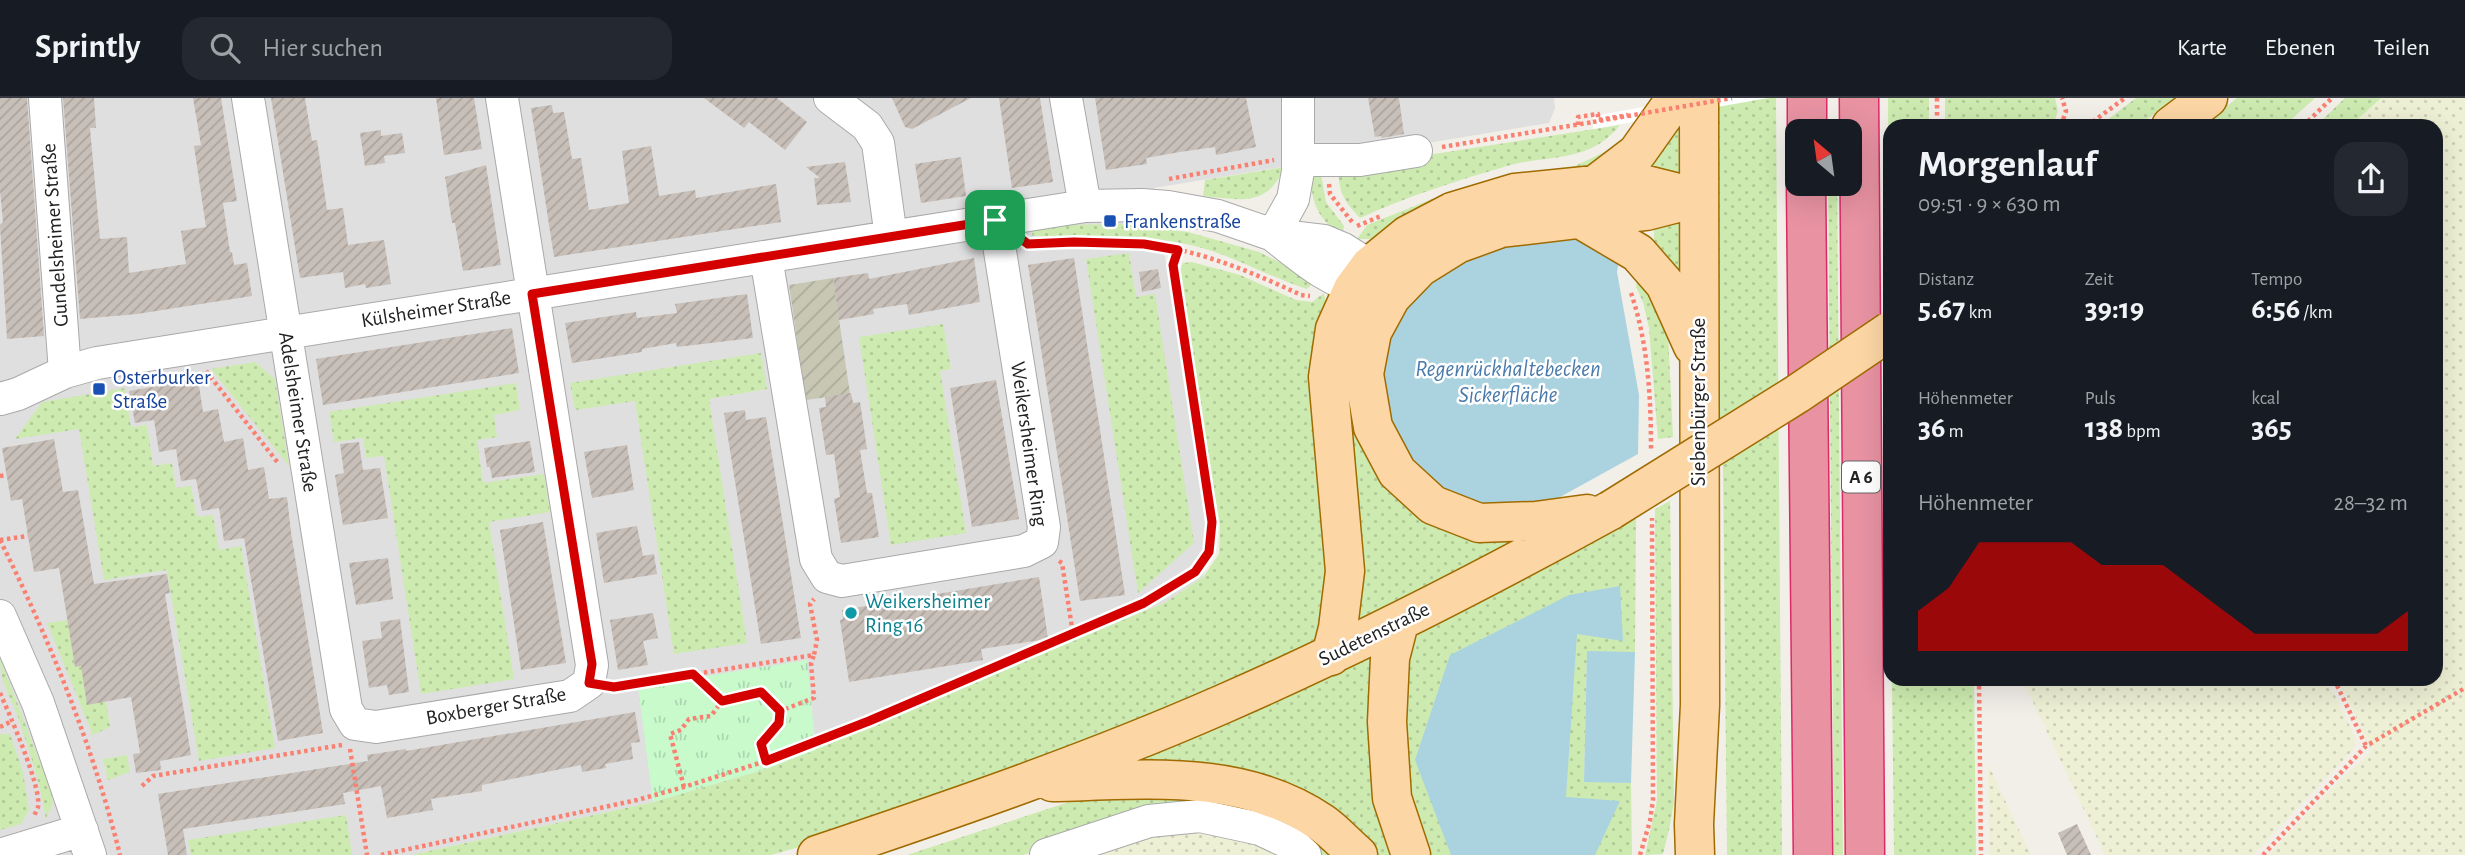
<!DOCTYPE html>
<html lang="de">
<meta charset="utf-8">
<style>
:root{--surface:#171b24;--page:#242831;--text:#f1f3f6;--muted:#9ea1a6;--line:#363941;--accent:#d40000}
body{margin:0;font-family:"Alegreya Sans",sans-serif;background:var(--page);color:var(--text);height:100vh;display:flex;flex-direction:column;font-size:26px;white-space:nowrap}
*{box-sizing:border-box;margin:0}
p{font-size:23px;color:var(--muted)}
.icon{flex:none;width:38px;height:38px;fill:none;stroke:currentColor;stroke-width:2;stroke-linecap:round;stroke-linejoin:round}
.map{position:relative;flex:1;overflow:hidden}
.panel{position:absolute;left:1883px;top:21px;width:560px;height:567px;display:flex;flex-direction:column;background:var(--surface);border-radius:21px;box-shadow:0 7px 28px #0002}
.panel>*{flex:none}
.needle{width:46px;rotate:331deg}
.buttons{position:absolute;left:1785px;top:21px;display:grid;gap:14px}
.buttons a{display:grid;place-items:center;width:77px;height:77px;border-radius:14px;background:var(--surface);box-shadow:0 7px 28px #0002;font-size:35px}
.pin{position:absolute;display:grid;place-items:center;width:60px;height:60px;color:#fff;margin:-30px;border-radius:14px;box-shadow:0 4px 10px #0006}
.round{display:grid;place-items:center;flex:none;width:74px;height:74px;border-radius:21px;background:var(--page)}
.head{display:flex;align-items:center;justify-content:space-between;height:119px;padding:0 35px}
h1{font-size:38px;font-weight:600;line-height:52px}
.figures{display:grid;grid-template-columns:repeat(3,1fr);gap:10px;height:119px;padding:7px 35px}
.figures div{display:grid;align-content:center}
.figures b{font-size:30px;font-weight:600}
.figures small{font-size:19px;font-weight:400}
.figures p{font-size:19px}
.chart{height:196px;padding:14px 35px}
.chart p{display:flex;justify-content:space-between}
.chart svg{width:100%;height:126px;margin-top:7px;fill:var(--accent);opacity:.7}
header{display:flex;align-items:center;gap:42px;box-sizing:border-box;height:98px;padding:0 35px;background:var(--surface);border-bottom:2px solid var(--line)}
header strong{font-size:33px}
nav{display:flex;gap:38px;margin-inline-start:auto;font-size:24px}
.search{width:490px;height:63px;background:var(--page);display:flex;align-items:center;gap:18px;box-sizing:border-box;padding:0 24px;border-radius:21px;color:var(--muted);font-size:26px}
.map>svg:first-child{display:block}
</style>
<header>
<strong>Sprintly</strong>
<div class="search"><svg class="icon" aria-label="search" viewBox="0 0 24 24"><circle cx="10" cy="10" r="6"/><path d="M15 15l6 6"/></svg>Hier suchen</div>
<nav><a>Karte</a><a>Ebenen</a><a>Teilen</a></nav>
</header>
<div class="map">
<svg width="2465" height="757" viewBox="0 0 2465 757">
<defs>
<pattern id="construction-furrows" width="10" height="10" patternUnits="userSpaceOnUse" patternTransform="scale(1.75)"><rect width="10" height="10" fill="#c7c7b4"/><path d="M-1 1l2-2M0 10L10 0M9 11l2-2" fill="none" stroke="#abab9a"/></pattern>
<pattern id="farmland-dots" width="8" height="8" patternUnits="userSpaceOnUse" patternTransform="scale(1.75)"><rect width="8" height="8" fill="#eef0d5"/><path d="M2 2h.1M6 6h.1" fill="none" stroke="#ccceb7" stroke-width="1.8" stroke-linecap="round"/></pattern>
<pattern id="grass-dots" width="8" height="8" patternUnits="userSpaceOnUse" patternTransform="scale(1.75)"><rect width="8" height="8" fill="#cdebb0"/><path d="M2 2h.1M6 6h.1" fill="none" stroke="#b0c997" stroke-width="1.8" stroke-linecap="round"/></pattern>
<pattern id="park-tufts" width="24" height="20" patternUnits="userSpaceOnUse" patternTransform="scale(1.75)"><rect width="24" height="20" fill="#c8facc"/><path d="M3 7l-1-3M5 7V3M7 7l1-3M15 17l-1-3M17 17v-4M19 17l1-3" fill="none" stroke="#acd6af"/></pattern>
<pattern id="building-hatch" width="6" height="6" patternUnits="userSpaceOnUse" patternTransform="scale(1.75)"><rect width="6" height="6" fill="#c7bfb8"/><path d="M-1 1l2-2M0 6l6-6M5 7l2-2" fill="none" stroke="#aba49e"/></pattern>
</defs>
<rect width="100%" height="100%" fill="#f2efe9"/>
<path fill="#e0dfdf" d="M 0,0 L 1554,0 L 1555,10 L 1549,25 L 1154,90 L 1208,428 L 1203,479 L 1166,504 L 769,670 L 653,704 L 411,757 L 0,757 Z"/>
<path fill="url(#construction-furrows)" d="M 833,180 L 850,296 L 806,302 L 789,187 Z"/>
<path fill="url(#farmland-dots)" d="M 2381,0 L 2465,0 L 2465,757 L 2268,757 L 2328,694 L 2372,653 L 2338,581 L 2436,581 L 2436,28 L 2350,28 Z
M 2022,581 L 2327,581 L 2356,641 L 2353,652 L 2253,757 L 2105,757 Z
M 1988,666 L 2031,757 L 1989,757 Z
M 1228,728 L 1296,757 L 1073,757 L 1147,729 Z"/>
<path fill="url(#grass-dots)" d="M 1717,0 L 1776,0 L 1782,757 L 1727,757 L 1723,372 L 1718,312 Z
M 1888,0 L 1929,0 L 1929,28 L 1890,28 L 1890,411 Z
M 1945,0 L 2055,0 L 2058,13 L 2053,28 L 1945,28 Z
M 2136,0 L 2179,0 L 2136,28 L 2099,28 Z
M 2237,0 L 2315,0 L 2284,28 L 2202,28 Z
M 2345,0 L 2381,0 L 2350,28 L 2316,28 Z
M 1681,20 L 1680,74 L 1654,76 L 1653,64 Z
M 1620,27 C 1589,66 1549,56 1507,68 C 1456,83 1408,98 1360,120 C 1344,103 1339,95 1338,71 Z
M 1617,48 L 1591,70 L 1376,141 L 1357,141 L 1367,127 L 1432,101 L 1513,77 L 1575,68 Z
M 1284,69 C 1269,109 1239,102 1203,98 L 1205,82 Z
M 1311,70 L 1320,70 L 1326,104 L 1344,128 L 1343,139 C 1316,119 1310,103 1311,70 Z
M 1828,86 L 1837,86 L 1843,757 L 1834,757 Z
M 1654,120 L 1681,121 L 1682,188 L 1649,151 L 1654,142 Z
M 1125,126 L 1188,134 L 1259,154 L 1316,182 L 1307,191 C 1269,179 1234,158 1195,148 C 1141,135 1087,139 1033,138 L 1029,130 L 1054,127 Z
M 1129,155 L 1136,199 L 1155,196 L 1194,445 L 1138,495 L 1086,161 Z
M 1192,164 L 1240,177 L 1296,202 L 1312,204 L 1324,195 L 1326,207 L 1329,405 L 1326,526 L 1315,541 L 1292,560 L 1209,597 L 820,743 L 771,757 L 411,757 L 653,704 L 769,670 L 1166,504 L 1203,479 L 1219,456 L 1220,428 L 1178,176 L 1183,165 Z
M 1639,169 L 1668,235 L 1673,339 L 1658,341 L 1649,230 L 1643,204 L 1636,189 Z
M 1357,214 L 1518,444 L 1353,529 L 1341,338 Z
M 943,226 L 951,271 L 940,273 L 966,435 L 891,447 L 859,239 Z
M 761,255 L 767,291 L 709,301 L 747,545 L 674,556 L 635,303 L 575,312 L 570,285 Z
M 255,264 L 275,281 L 289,368 L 211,271 Z
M 516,285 L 520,312 L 494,317 L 497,339 L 477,342 L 483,385 L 544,376 L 550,414 L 489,424 L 514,581 L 421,596 L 384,358 L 366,360 L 363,340 L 334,344 L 329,314 Z
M 125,290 L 131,329 L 147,327 L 153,368 L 172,365 L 176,390 L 191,388 L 197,419 L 213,417 L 219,452 L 241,448 L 275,650 L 199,663 L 167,472 L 104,482 L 79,331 L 15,341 L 42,304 Z
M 1670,403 L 1674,704 L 1669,732 L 1663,756 L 1645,757 L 1657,703 L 1655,411 Z
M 1636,417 L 1635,554 L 1587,554 L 1584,683 L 1631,685 L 1632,757 L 1426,757 L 1413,739 L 1400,569 L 1423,528 Z
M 68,522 L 75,569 L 81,568 L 106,603 L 110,629 L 93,637 L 47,525 Z
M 1381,550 L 1400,757 L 1377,757 L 1331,713 L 1106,672 Z
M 0,560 L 42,670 L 48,668 L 53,705 L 46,721 C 40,685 29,651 17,616 C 9,595 0,584 0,560 Z
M 1892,581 L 1974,581 L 1976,757 L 1894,757 Z
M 0,636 L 10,636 L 23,674 L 29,712 L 21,726 L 0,732 Z
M 127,657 L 130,674 L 108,682 L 103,661 Z
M 1099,696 L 1233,699 L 1343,757 L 1313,757 L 1142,716 L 1023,757 L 907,757 L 1069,704 Z
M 346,717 L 352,757 L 191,757 L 188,742 Z"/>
<path fill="url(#park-tufts)" d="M 807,562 L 816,652 L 769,670 L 653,704 L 638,589 Z"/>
<path fill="#aad3df" d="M 1588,139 L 1620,156 L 1617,174 L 1639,297 L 1638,356 L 1551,404 L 1510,413 L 1458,403 L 1415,376 L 1388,332 L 1381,294 L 1382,247 L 1422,182 L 1505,140 Z
M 1620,488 L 1623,543 L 1577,536 L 1566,699 L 1620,703 L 1595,757 L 1451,757 L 1415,662 L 1450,557 L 1569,497 Z
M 1587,553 L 1635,554 L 1631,685 L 1584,684 Z"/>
<path fill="#fff" d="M 1695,0 L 1768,0 L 1593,31 L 1593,18 Z"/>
<path fill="url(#building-hatch)" d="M 0,0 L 27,0 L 44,238 L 7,241 L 0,127 L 3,124 L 0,92 Z
M 63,0 L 94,0 L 96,30 L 90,30 L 100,141 L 127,139 L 129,175 L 186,166 L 181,133 L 206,129 L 194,48 L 201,47 L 193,0 L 221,0 L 237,103 L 223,105 L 230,154 L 232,154 L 234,167 L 247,165 L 252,198 L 137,216 L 80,221 Z
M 271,0 L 305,0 L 312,43 L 317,42 L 327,112 L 343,110 L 348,147 L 384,142 L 391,186 L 366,190 L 365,186 L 345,190 L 343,174 L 300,180 Z
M 436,0 L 474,0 L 482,51 L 444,57 Z
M 704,0 L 777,0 L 807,24 L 785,52 L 749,24 L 744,30 Z
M 892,0 L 971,0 L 912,31 L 905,29 Z
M 999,0 L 1040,0 L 1053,84 L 1012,90 Z
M 1095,0 L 1246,0 L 1256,49 L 1216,57 L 1215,49 L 1180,54 L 1146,60 L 1147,66 L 1106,72 Z
M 1368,0 L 1399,0 L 1404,36 L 1382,40 L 1381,38 L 1375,39 Z
M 552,7 L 553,15 L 564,14 L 572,61 L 581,60 L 589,112 L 629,105 L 622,53 L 651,48 L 659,98 L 695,92 L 696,100 L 776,86 L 781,124 L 554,159 L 531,10 Z
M 381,32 L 381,38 L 402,35 L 405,55 L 384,58 L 385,65 L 365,68 L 360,35 Z
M 961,59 L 966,98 L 921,105 L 915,66 Z
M 845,64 L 851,104 L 817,107 L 814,80 L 820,80 L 806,69 Z
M 486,67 L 501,167 L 463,173 L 455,125 L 452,125 L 445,79 Z
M 974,160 L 980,204 L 909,217 L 907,206 L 873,211 L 874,216 L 839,222 L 833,180 L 868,175 L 869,181 Z
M 1074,160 L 1125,497 L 1080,503 L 1028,167 Z
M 1158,171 L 1161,190 L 1142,194 L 1139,174 Z
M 747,196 L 753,240 L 677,249 L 676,245 L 642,251 L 642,254 L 572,265 L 565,225 L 636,214 L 637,220 L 677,215 L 675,206 Z
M 512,230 L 519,275 L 323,307 L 316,261 Z
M 198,281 L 203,314 L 218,311 L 224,344 L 243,340 L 248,372 L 264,369 L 269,401 L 287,399 L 291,434 L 323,635 L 278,643 L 244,440 L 224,443 L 219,410 L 202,413 L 196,381 L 181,383 L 176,351 L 159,354 L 154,322 L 135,325 L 129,293 Z
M 996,282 L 1019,421 L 972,429 L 950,290 Z
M 851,295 L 853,305 L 860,304 L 867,351 L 860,352 L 867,395 L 872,395 L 879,439 L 841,445 L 834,401 L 840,399 L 834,356 L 826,357 L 819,310 L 826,309 L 825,299 Z
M 745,312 L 746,322 L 766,319 L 801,540 L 761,546 L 724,315 Z
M 54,341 L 63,394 L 78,392 L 94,486 L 167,476 L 170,495 L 165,496 L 191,657 L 160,663 L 161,672 L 136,675 L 133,656 L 140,655 L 131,599 L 87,607 L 81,568 L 75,569 L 59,470 L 34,474 L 22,401 L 11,403 L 2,350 Z
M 530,343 L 535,374 L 492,380 L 490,369 L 487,369 L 484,350 Z
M 359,344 L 363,372 L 380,370 L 388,420 L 343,427 L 335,377 L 344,375 L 340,346 Z
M 627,347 L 634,392 L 592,400 L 584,354 Z
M 543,424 L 566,565 L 521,572 L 500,432 Z
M 637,428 L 643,458 L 654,456 L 657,476 L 604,485 L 596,435 Z
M 388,460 L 393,501 L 356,507 L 349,465 Z
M 1039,479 L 1048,541 L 981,551 L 983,562 L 849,584 L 840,522 L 843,521 L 842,512 Z
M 653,515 L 658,540 L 643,543 L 648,567 L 618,572 L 610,522 Z
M 400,521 L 409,594 L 389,597 L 387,587 L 369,590 L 362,543 L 382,540 L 380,524 Z
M 635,614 L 640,644 L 631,645 L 633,661 L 605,666 L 606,670 L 582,674 L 581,667 L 482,687 L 482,693 L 431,701 L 433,712 L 387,720 L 381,688 L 343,695 L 345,706 L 183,731 L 187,757 L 168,757 L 158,696 L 368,663 L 367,657 L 406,651 L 406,653 Z
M 2077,726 L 2091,757 L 2067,757 L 2058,735 Z"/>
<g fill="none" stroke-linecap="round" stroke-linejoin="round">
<defs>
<path id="minor" d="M 45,0 L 65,274
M 248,0 L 346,611 L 355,626 L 376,629 L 570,598 L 589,585 L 592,567 L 502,0
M 830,0 L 867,28 L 878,45 L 891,139
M 1066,0 L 1085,108
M 1298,62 L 1360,62 L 1416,53
M 1273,137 L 1293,101 L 1298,73 L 1298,0
M 1273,137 C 1306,164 1334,187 1376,196
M 766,159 L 816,461 L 827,479 L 842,483 L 1024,453 L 1042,444 L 1044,429 L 995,122
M 0,301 L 18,296 L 65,274 L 97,265 L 1085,108 L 1142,107 L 1168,109 L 1218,118 L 1273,137 L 1324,143 L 1343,151 L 1370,168 L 1383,187
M 0,518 L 38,605 L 90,757
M 0,757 L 82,732
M 1046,757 L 1149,723 L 1200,718 L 1260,731 L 1294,747 L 1305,757"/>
<path id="major" d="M 2171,28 L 2208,0
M 1595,87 L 1637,55 L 1676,0
M 1577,119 L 1638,155 L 1665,186 L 1693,248
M 1587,416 L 1536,423 L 1479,425 L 1433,407 L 1397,374 L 1373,329 L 1364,276 L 1372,234 L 1391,199 L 1420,169 L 1457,146 L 1501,130 L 1646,113 L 1685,103
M 1399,525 L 1390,560 L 1387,624 L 1392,700 L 1411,757
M 1331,558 L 1338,530 L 1345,473 L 1328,279 L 1335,231 L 1353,191 L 1370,168 L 1408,137 L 1452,114 L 1515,95 L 1595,87 L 1646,87 L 1698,100
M 1052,684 C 1143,682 1242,670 1322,725 C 1335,734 1346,747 1358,757
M 817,757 C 954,711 1091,664 1223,606 C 1356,548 1484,482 1611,412
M 1695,757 L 1694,726 L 1700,607 L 1699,0"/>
<path id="highway" d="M 1859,0 L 1865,757
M 1807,33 L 1807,0
M 1806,86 L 1813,757"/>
</defs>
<use href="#minor" stroke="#a9a9a9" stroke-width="34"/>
<use href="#major" stroke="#a06b00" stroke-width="41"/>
<use href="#highway" stroke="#dc2a67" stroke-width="41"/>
<path stroke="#fa8072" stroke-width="4.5" stroke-dasharray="3.5 3.5" stroke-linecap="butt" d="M 1937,0 L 1937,28
M 1578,27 L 1578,19 L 1598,16 L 1598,22 L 1628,17
M 2061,28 L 2066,13 L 2062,0
M 2087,28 L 2125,0
M 2303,28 L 2332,0
M 1442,49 L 1593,24
M 1169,81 L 1274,62
M 1329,86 L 1330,96 L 1353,125
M 1357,128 L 1381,118
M 1030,146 C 1067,144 1105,143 1143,146 C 1197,151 1252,174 1301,197 L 1310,198
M 1631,195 C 1648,245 1651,299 1651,352
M 206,273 L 278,365
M 0,378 L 7,377
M 0,442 C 50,543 93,648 120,757
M 0,442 L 28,438
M 1059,463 L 1062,465 L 1073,536
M 1979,581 L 1981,757
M 2334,581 L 2366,648
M 614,589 L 814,557 L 817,542 L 810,506 L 814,501
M 0,595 C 9,615 42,690 38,709 C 37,712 35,715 34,719
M 722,603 L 761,594 L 780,613
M 0,629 L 12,623
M 350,651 L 367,757
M 766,663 L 761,646 L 779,625 L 780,613 L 814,600 L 811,565 L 814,557
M 142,688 L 153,678 L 342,647
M 684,689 L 670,636 L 681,632 L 689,621 L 711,618 L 722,603 L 694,576
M 381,757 L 637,702 L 684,689 L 766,663 L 869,623 L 1145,505 L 1195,474 L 1209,454 L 1212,424 L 1173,167 L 1178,152
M 1640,757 L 1650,723 L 1653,702 L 1652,420
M 2263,757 L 2366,648 L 2465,590"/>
<use href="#minor" stroke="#fff" stroke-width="32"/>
<use href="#major" stroke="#fcd6a4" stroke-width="38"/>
<use href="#highway" stroke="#e892a2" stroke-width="38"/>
<defs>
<path id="major-bridge" d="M 1611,412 L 1797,296 L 1890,233"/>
</defs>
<use href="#major-bridge" stroke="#a06b00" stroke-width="41" stroke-linecap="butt"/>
<path stroke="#fa8072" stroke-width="4.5" stroke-dasharray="3.5 3.5" stroke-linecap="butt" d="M 1593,24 L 1732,0"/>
<use href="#major-bridge" stroke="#fcd6a4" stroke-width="38"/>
</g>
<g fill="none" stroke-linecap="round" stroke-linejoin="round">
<defs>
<path id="route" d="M 995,122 L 1028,146 L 1074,144 L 1144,146 L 1178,152 L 1173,167 L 1212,424 L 1209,454 L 1195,474 L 1144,505 L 869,623 L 766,663 L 761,646 L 779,625 L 780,613 L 761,594 L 722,603 L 693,576 L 614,589 L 589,585 L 592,566 L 532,196 Z"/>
</defs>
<use href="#route" stroke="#fff" stroke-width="14"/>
<use href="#route" stroke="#d40000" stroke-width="9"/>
</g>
<g fill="#1a4fb4" stroke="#fff" stroke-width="2.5">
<rect x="1103" y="116" width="14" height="14" rx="3.5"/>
<rect x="92" y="284" width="14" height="14" rx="3.5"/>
</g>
<circle fill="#0f9aa8" stroke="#fff" stroke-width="2.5" cx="851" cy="515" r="7"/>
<g text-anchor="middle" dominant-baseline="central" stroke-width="5" stroke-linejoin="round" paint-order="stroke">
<rect fill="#fff" stroke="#646464" stroke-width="2" x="1842" y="363.5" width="38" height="31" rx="5"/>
<g font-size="19" font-weight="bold" fill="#222">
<text x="1861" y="379">A 6</text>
</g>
<g font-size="21" fill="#164399" stroke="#fff" text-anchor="start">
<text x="1124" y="123">Frankenstraße</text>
<text x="113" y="279">Osterburker<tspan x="113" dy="24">Straße</tspan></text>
</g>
<g font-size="21" fill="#222" stroke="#fff">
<text transform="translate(55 137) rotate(-94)">Gundelsheimer Straße</text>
<text transform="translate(436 211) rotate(-9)">Külsheimer Straße</text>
<text transform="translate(1698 304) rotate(-90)">Siebenbürger Straße</text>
<text transform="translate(298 314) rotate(81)">Adelsheimer Straße</text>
<text transform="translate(1029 346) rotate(82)">Weikersheimer Ring</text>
<text transform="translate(1374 536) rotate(-26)">Sudetenstraße</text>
<text transform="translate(496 608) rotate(-10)">Boxberger Straße</text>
</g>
<g font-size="21" fill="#0d838f" stroke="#fff" text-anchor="start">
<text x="865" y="503">Weikersheimer<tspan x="865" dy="24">Ring 16</tspan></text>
</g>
<g font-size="23" font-style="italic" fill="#4a7aab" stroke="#fff">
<text x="1508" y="271">Regenrückhaltebecken<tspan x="1508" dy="26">Sickerfläche</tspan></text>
</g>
</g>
</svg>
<div class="buttons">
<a><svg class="needle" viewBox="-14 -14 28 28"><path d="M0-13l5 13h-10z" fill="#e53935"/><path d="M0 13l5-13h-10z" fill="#9ea1a6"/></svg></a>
</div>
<div class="pin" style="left:995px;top:122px;background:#1e9e55"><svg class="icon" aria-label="arrive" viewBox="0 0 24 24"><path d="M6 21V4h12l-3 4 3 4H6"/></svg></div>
<section class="panel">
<div class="head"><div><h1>Morgenlauf</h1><p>09:51 · 9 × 630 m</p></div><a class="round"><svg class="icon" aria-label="share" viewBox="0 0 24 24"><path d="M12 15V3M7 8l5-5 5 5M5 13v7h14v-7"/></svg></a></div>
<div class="figures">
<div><p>Distanz</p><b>5.67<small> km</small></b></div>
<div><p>Zeit</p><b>39:19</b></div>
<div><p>Tempo</p><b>6:56<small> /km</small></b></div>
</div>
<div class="figures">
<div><p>Höhenmeter</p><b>36<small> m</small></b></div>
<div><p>Puls</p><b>138<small> bpm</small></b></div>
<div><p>kcal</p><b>365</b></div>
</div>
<div class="chart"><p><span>Höhenmeter</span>28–32 m</p>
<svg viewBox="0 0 160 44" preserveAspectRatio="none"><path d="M0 44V30L10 22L20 6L30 6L40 6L50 6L60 14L70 14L80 14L90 22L100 30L110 38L120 38L130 38L140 38L150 38L160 30V44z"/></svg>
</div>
</section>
</div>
